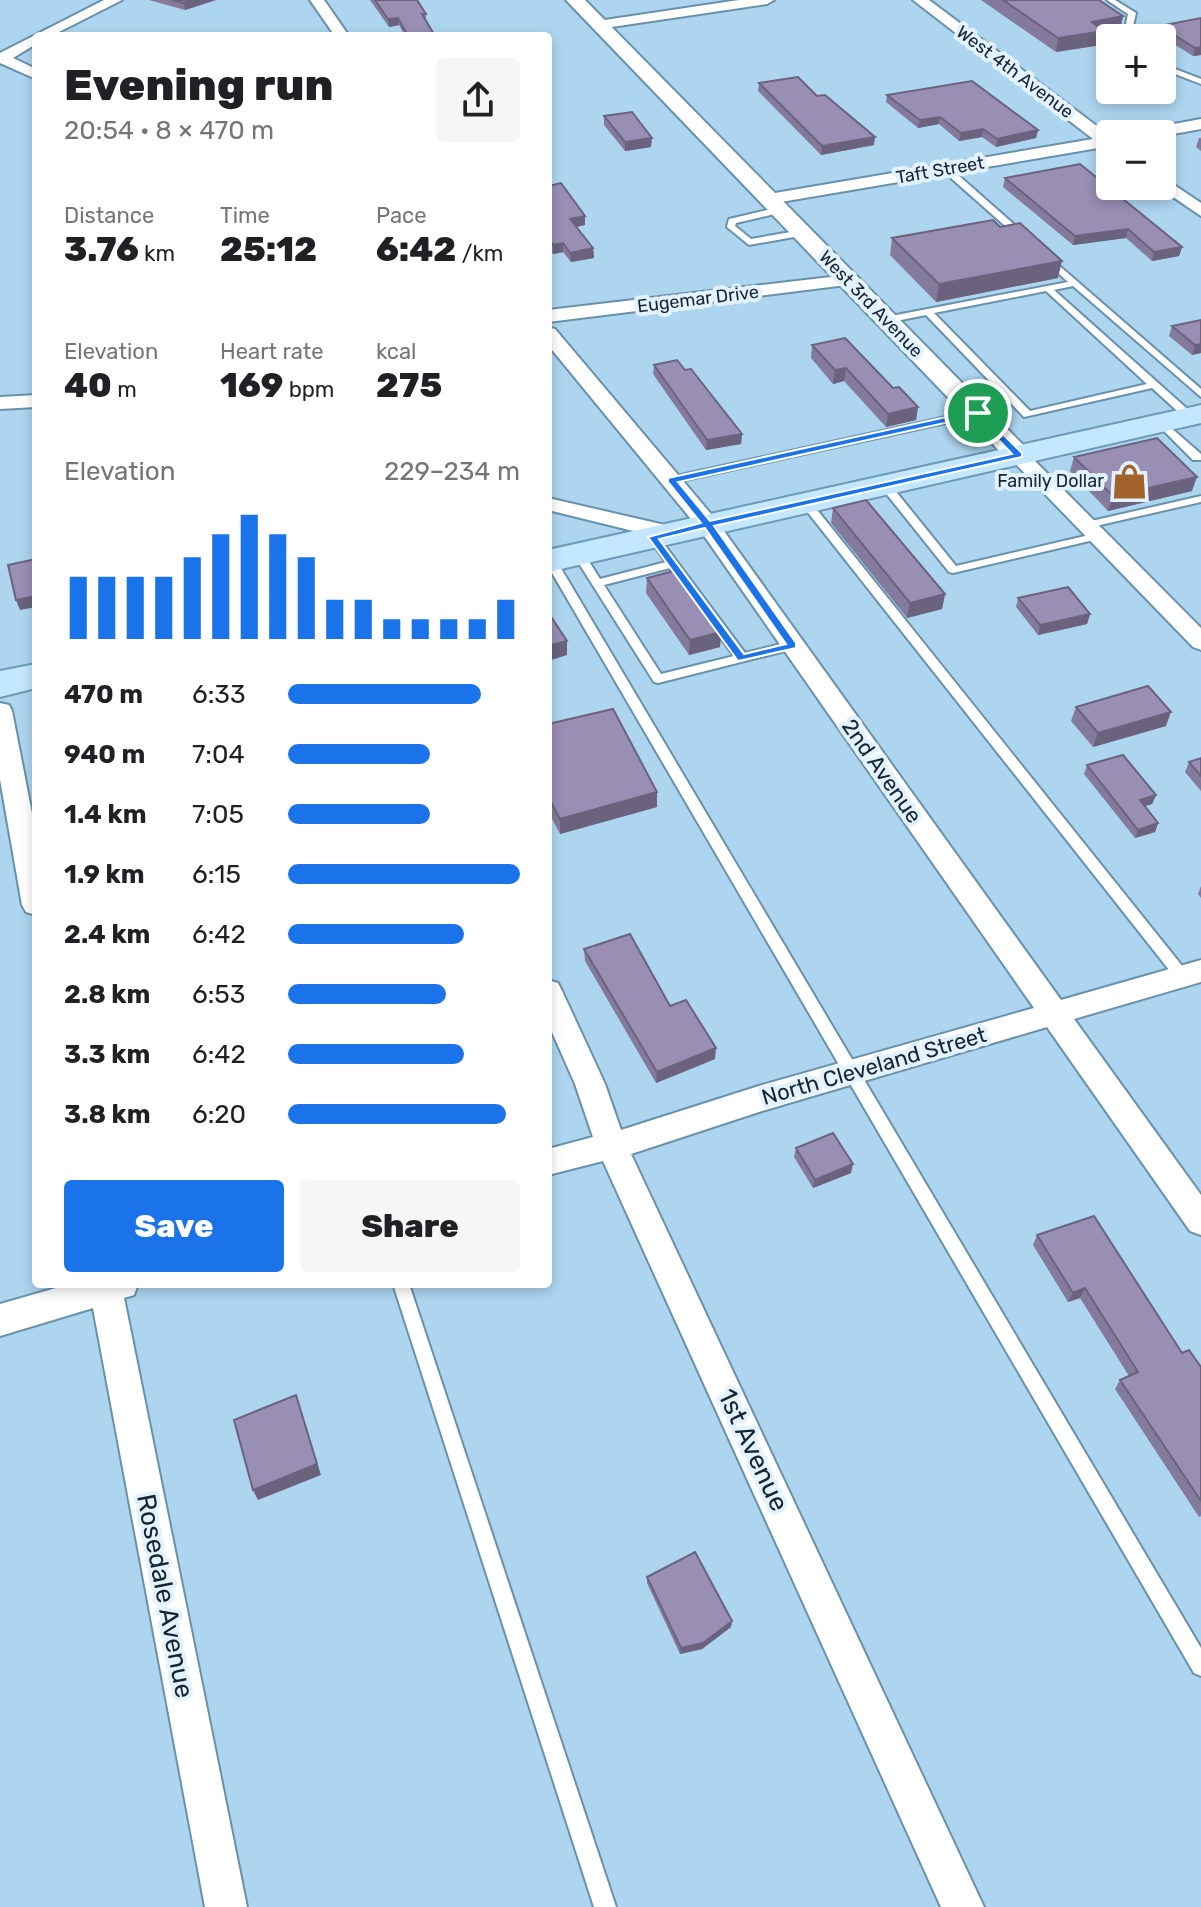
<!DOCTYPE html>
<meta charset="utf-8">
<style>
:root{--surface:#fff;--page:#f6f6f6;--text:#202124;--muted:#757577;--accent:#1a73e8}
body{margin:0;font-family:Rubik,sans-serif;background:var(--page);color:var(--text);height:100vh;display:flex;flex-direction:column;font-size:30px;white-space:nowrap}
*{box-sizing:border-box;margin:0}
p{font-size:26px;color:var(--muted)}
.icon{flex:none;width:44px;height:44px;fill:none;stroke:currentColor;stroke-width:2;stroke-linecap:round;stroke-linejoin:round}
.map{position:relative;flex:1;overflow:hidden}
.sheet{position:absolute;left:32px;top:32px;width:520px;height:1256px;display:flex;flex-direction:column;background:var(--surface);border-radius:8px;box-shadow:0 4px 12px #0003}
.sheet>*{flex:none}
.controls{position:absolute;left:1096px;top:24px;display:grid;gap:16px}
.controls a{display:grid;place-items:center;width:80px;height:80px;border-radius:8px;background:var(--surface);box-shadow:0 4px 12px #0003;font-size:40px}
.pin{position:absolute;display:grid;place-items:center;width:68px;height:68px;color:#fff;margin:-34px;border:4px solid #fff;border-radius:50%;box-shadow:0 2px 8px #0007}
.round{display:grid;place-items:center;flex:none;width:84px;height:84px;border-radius:8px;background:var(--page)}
.head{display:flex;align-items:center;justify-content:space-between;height:136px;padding:0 32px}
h1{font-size:44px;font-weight:800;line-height:60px}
.figures{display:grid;grid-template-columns:repeat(3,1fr);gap:12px;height:136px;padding:8px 32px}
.figures div{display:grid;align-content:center}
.figures b{font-size:34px;font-weight:800}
.figures small{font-size:22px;font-weight:400}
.figures p{font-size:22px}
.chart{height:224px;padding:16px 32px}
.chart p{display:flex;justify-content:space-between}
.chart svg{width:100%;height:144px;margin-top:8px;stroke:var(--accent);stroke-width:6}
.action{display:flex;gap:16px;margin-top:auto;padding:16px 32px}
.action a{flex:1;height:92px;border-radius:8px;background:var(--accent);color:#fff;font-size:32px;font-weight:800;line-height:92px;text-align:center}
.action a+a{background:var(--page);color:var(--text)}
ul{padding:0 32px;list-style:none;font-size:26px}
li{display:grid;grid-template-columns:128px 96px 1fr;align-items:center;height:60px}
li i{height:20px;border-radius:10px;background:var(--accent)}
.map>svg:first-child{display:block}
</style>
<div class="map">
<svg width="1201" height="1907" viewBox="0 0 1201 1907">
<rect width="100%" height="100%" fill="#add5f0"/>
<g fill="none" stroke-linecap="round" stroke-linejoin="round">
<defs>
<path id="service" d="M 1107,0 L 1115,0 L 1136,13 L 1132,30 L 1123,38 L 1115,38 L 1125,29 L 1128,14 Z
M 1162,64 L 1201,79 L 1201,84 L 1162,69 Z
M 943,167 L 949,167 L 1027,236 L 1027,240 L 1021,240 L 943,171 Z
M 780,207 L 784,210 L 783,212 L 736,223 L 735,226 L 751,239 L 802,230 L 806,233 L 805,235 L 749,245 L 727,227 L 729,219 Z
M 1048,256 L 1201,389 L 1201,397 L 1073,286 L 1054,290 L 1194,415 L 1194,419 L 1186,419 L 1152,388 L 1024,417 L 926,315 L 886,323 L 881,320 L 886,317 L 1068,282 L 1045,261 L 1045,257 ZM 1046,291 L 1147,384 L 1030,411 L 934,313 Z
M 978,410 L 982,411 L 982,415 L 672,483 L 667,480 L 672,477 Z
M 1162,420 L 1201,454 L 1201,460 L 1193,460 L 1158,425 L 1157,423 Z
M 885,482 L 889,483 L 956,566 L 1098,533 L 1103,536 L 1098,539 L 953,573 L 949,572 L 881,487 L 881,483 Z
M 1201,496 L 1201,502 L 1087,528 L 1082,525 L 1087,522 Z
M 806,500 L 810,501 L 1187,972 L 1189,976 L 1187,980 L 1177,980 L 802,505 L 801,503 Z
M 653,534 L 657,535 L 745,653 L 793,641 L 799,645 L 797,648 L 658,683 L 654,682 L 573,554 L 579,551 L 583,552 L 600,579 L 666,562 L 648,537 ZM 670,568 L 734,656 L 661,674 L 604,585 Z
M 548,557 L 556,560 L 1201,1648 L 1201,1676 L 1194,1673 L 548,566 Z
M 393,1284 L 409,1284 L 616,1907 L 594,1907 Z"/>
<path id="minor" d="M 104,0 L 122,0 L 51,36 L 36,36 L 36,44 L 13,58 L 36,69 L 36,79 L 0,63 L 0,53 Z
M 310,0 L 324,0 L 349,36 L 335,36 Z
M 739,0 L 774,0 L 767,4 L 598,29 L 591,25 L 598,21 Z
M 913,0 L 929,0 L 1110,136 L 1110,149 L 1104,147 L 769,204 L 763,203 L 761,199 L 763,195 L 769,194 L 1093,139 Z
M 1201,119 L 1201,129 L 1162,136 L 1139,134 L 1147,129 Z
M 1162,177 L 1201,203 L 1201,216 L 1157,186 L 1162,186 Z
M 848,275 L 857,280 L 854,284 L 548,322 L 548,310 Z
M 548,327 L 555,329 L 716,520 L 1061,1000 L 1201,960 L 1201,982 L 1074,1019 L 1201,1195 L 1201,1235 L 1190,1231 L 1047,1027 L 762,1111 L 631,1154 L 984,1907 L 941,1907 L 603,1161 L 548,1175 L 548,1149 L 593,1137 L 575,1084 L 548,1023 L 548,980 L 558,983 L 562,991 L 605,1084 L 621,1130 L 762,1085 L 1034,1008 L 700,530 L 548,345 Z
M 36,395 L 36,407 L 0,409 L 0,397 Z
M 1018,449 L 1025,451 L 1201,628 L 1201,650 L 1193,647 L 1011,459 L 1008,455 Z
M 548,498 L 678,528 L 681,533 L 670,540 L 548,510 Z
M 0,703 L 9,705 L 12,711 L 36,834 L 36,915 L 26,912 L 22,905 L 0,779 Z
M 70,1284 L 138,1284 L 134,1295 L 124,1298 L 247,1907 L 205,1907 L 93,1308 L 0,1336 L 0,1304 Z"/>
<path id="tertiary" d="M 566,0 L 585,0 L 1027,449 L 1031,455 L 1027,461 L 1009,461 Z"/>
<path id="primary" d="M 1201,405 L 1201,423 L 548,572 L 548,550 Z
M 36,664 L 36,688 L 0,697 L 0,671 Z"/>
</defs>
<use href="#service" stroke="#6a91aa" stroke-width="4"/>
<use href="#minor" stroke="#6a91aa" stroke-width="4"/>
<use href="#tertiary" stroke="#6a91aa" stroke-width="4"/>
<use href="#primary" stroke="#6c99b6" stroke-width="4"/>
<use href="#service" fill="#fff" fill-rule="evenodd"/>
<use href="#minor" fill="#fff" fill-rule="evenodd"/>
<use href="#tertiary" fill="#fff" fill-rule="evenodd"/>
<use href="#primary" fill="#c3e7fe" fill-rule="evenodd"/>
</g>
<path fill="#847a9b" d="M 149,0 L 216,0 L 185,10 Z
M 370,0 L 417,0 L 426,14 L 426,21 L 435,36 L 405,36 L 399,25 L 389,27 Z
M 981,0 L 1099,0 L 1123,16 L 1120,29 L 1104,33 L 1101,45 L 1056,52 Z
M 1201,18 L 1201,55 L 1193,56 L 1158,34 L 1160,26 Z
M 759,83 L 874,145 L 821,155 L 758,91 Z
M 887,95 L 1038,130 L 1036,138 L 996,147 L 982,137 L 959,141 L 939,124 L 918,128 L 886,102 Z
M 604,116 L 651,147 L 625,151 L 604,125 Z
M 1199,138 L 1201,138 L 1201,151 L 1196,147 Z
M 1005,178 L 1182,247 L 1179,256 L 1152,261 L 1126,238 L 1073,245 L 1003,187 Z
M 548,186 L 585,216 L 585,225 L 576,227 L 593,248 L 594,258 L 571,262 L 563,252 L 553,254 L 548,247 Z
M 892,238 L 1058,278 L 936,302 L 890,255 Z
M 1201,320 L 1201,353 L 1192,355 L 1169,336 L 1172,326 Z
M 812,345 L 893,388 L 918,407 L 916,420 L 886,427 L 844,381 L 833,384 L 811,358 Z
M 654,365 L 685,370 L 742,434 L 741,444 L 706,450 L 653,374 Z
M 1074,457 L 1192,491 L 1108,511 L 1070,471 Z
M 833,508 L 945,594 L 942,609 L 907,618 L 831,523 Z
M 647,578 L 721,632 L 720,647 L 689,655 L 646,593 Z
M 1018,598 L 1090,614 L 1087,624 L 1038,635 L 1016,607 Z
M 1076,707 L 1166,726 L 1093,747 L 1071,721 Z
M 548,724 L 657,792 L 657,807 L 560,834 L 548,811 Z
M 1201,758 L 1201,791 L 1185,772 L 1189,762 Z
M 1087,765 L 1156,795 L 1152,804 L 1145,806 L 1158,823 L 1155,832 L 1135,838 L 1084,774 Z
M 1201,886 L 1201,898 L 1198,894 Z
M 584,949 L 670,1006 L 715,1059 L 656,1083 L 585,961 Z
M 796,1148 L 851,1173 L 813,1188 L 794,1157 Z
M 1037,1235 L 1182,1353 L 1201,1367 L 1201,1516 L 1199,1517 L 1115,1389 L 1120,1380 L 1129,1376 L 1080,1298 L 1068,1302 L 1033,1245 Z
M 647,1577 L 732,1621 L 731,1627 L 702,1649 L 680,1654 L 647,1583 Z"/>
<path fill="#6b637e" d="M 194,0 L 216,0 L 185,10 L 184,3 Z
M 1123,16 L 1120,29 L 1104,33 L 1101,45 L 1056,52 L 1058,38 L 1092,22 Z
M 398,18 L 399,25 L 389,27 L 388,19 Z
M 1201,47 L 1201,55 L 1193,56 L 1195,48 Z
M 940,117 L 939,124 L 918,128 L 920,120 Z
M 983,129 L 982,137 L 959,141 L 961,133 Z
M 1038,130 L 1036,138 L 996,147 L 997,139 Z
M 875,137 L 874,145 L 821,155 L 822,146 Z
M 652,138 L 651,147 L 625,151 L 625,142 Z
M 585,216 L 585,225 L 570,228 L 570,219 Z
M 1128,229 L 1126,238 L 1073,245 L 1075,236 Z
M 563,243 L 563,252 L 553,254 L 553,245 Z
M 1182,247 L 1179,256 L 1152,261 L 1154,252 Z
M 593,248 L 594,258 L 571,262 L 570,253 Z
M 1062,261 L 1058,278 L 936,302 L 939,284 Z
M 1201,344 L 1201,353 L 1192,355 L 1195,345 Z
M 846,368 L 844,381 L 833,384 L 835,370 Z
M 918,407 L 916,420 L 886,427 L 888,414 Z
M 742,434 L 741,444 L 706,450 L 707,440 Z
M 1197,477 L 1192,491 L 1108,511 L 1113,496 Z
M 945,594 L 942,609 L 907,618 L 910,603 Z
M 36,596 L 36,607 L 20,610 L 16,600 Z
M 1090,614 L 1087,624 L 1038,635 L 1040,625 Z
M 721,632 L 720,647 L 689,655 L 690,640 Z
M 567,641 L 567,655 L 548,661 L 548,646 Z
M 1171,712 L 1166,726 L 1093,747 L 1098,733 Z
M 657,792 L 657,807 L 560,834 L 560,819 Z
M 1156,795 L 1152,804 L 1136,808 L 1140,800 Z
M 1158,823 L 1155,832 L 1135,838 L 1138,830 Z
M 716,1048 L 715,1059 L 656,1083 L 657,1072 Z
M 853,1164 L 851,1173 L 813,1188 L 815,1180 Z
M 1085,1288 L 1080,1298 L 1068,1302 L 1073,1293 Z
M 296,1395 L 321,1475 L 258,1500 L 253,1490 Z
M 732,1621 L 731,1627 L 702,1649 L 680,1654 L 681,1648 Z"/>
<path fill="#998eb4" stroke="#6b637e" stroke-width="2" d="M 172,0 L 194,0 L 184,3 Z
M 375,0 L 417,0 L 426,14 L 422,14 L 435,36 L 408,36 L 398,18 L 388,19 Z
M 1003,0 L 1099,0 L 1123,16 L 1092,22 L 1104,31 L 1058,38 Z
M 1201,18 L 1201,47 L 1195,48 L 1160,26 Z
M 798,77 L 817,96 L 825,95 L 875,137 L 822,146 L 759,83 Z
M 972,81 L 1038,130 L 997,139 L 983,129 L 961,133 L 940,117 L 920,120 L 887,95 Z
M 632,112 L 652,138 L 625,142 L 604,116 Z
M 1080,164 L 1182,247 L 1154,252 L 1128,229 L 1075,236 L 1005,178 Z
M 561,183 L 585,216 L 570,219 L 593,248 L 570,253 L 563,243 L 553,245 L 548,238 L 548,186 Z
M 993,220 L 1000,227 L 1020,223 L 1062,261 L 939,284 L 892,238 Z
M 1201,320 L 1201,344 L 1195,345 L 1172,326 Z
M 845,338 L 893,388 L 899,387 L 918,407 L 888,414 L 846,368 L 835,370 L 812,345 Z
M 677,360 L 685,370 L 691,369 L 742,434 L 707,440 L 654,365 Z
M 1157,438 L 1197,477 L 1113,496 L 1074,457 Z
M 866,500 L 945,594 L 910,603 L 833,508 Z
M 36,559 L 36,596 L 16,600 L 8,565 Z
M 677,570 L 721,632 L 690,640 L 647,578 Z
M 1068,587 L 1090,614 L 1040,625 L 1018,598 Z
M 548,612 L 567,641 L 548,646 Z
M 1148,686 L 1171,712 L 1098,733 L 1076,707 Z
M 613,709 L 657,792 L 560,819 L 548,797 L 548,724 Z
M 1123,755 L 1156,795 L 1140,800 L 1158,823 L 1138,830 L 1087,765 Z
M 1201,758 L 1201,776 L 1189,762 Z
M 630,934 L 670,1006 L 686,1000 L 716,1048 L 657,1072 L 584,949 Z
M 833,1133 L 853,1164 L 815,1180 L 796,1148 Z
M 1094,1216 L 1182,1353 L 1189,1350 L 1201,1367 L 1201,1501 L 1120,1380 L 1138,1372 L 1085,1288 L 1073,1293 L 1037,1235 Z
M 296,1395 L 317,1464 L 253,1490 L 234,1420 Z
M 695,1552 L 732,1621 L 703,1643 L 681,1648 L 647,1577 Z"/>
<path fill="#1a73e8" stroke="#fff" stroke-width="2" fill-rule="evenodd" d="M 978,410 L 1022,453 L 1022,457 L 714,526 L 796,643 L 796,648 L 738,661 L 648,537 L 701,523 L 668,482 L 668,478 ZM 976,416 L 1012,454 L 710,521 L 678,482 ZM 705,528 L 786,644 L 744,654 L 659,539 Z"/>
<defs>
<symbol id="shop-bare" viewBox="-9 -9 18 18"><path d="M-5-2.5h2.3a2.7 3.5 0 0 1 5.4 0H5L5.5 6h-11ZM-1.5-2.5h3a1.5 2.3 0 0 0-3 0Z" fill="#a2622b" stroke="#e2f2fe" stroke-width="2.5" paint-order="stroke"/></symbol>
</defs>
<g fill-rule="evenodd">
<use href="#shop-bare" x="1104" y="456" width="51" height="51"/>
</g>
<g text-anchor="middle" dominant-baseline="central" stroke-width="8" stroke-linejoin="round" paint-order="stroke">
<g font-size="18" fill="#16252f" stroke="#e2f2fe">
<text transform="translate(1015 72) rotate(37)">West 4th Avenue</text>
<text transform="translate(940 170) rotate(-10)">Taft Street</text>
<text transform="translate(698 299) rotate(-7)">Eugemar Drive</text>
<text transform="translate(871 304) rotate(46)">West 3rd Avenue</text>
</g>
<g font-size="18" fill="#16252f" stroke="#e2f2fe" text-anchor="end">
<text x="1104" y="481">Family Dollar</text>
</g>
<g font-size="22" fill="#16252f" stroke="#e2f2fe">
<text transform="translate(882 771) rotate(55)">2nd Avenue</text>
<text transform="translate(874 1066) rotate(-16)">North Cleveland Street</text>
</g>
<g font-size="26" fill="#16252f" stroke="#e2f2fe">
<text transform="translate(753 1450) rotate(65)">1st Avenue</text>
<text transform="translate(165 1596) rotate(79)">Rosedale Avenue</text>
</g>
</g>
</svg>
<div class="controls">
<a>+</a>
<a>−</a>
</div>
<div class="pin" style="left:978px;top:413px;background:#1e9e55"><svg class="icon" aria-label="arrive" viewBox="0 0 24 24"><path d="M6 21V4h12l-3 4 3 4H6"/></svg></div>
<section class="sheet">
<div class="head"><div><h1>Evening run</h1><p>20:54 · 8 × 470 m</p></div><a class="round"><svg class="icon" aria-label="share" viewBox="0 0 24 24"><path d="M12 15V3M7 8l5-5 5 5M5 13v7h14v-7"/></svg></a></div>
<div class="figures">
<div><p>Distance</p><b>3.76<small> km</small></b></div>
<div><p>Time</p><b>25:12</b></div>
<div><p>Pace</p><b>6:42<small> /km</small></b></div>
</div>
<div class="figures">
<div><p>Elevation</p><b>40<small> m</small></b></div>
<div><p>Heart rate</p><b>169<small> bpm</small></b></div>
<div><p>kcal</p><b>275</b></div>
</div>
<div class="chart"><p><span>Elevation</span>229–234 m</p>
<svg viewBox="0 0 160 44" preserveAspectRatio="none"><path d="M5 44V25M15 44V25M25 44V25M35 44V25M45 44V19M55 44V12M65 44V6M75 44V12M85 44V19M95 44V32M105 44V32M115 44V38M125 44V38M135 44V38M145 44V38M155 44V32"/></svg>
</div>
<ul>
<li><b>470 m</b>6:33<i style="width:83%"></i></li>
<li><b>940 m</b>7:04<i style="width:61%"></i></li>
<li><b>1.4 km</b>7:05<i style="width:61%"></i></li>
<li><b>1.9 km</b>6:15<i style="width:100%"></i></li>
<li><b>2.4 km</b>6:42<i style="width:76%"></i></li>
<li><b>2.8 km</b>6:53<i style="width:68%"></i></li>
<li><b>3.3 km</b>6:42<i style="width:76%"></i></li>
<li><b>3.8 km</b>6:20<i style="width:94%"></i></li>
</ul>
<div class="action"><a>Save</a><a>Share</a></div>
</section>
</div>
